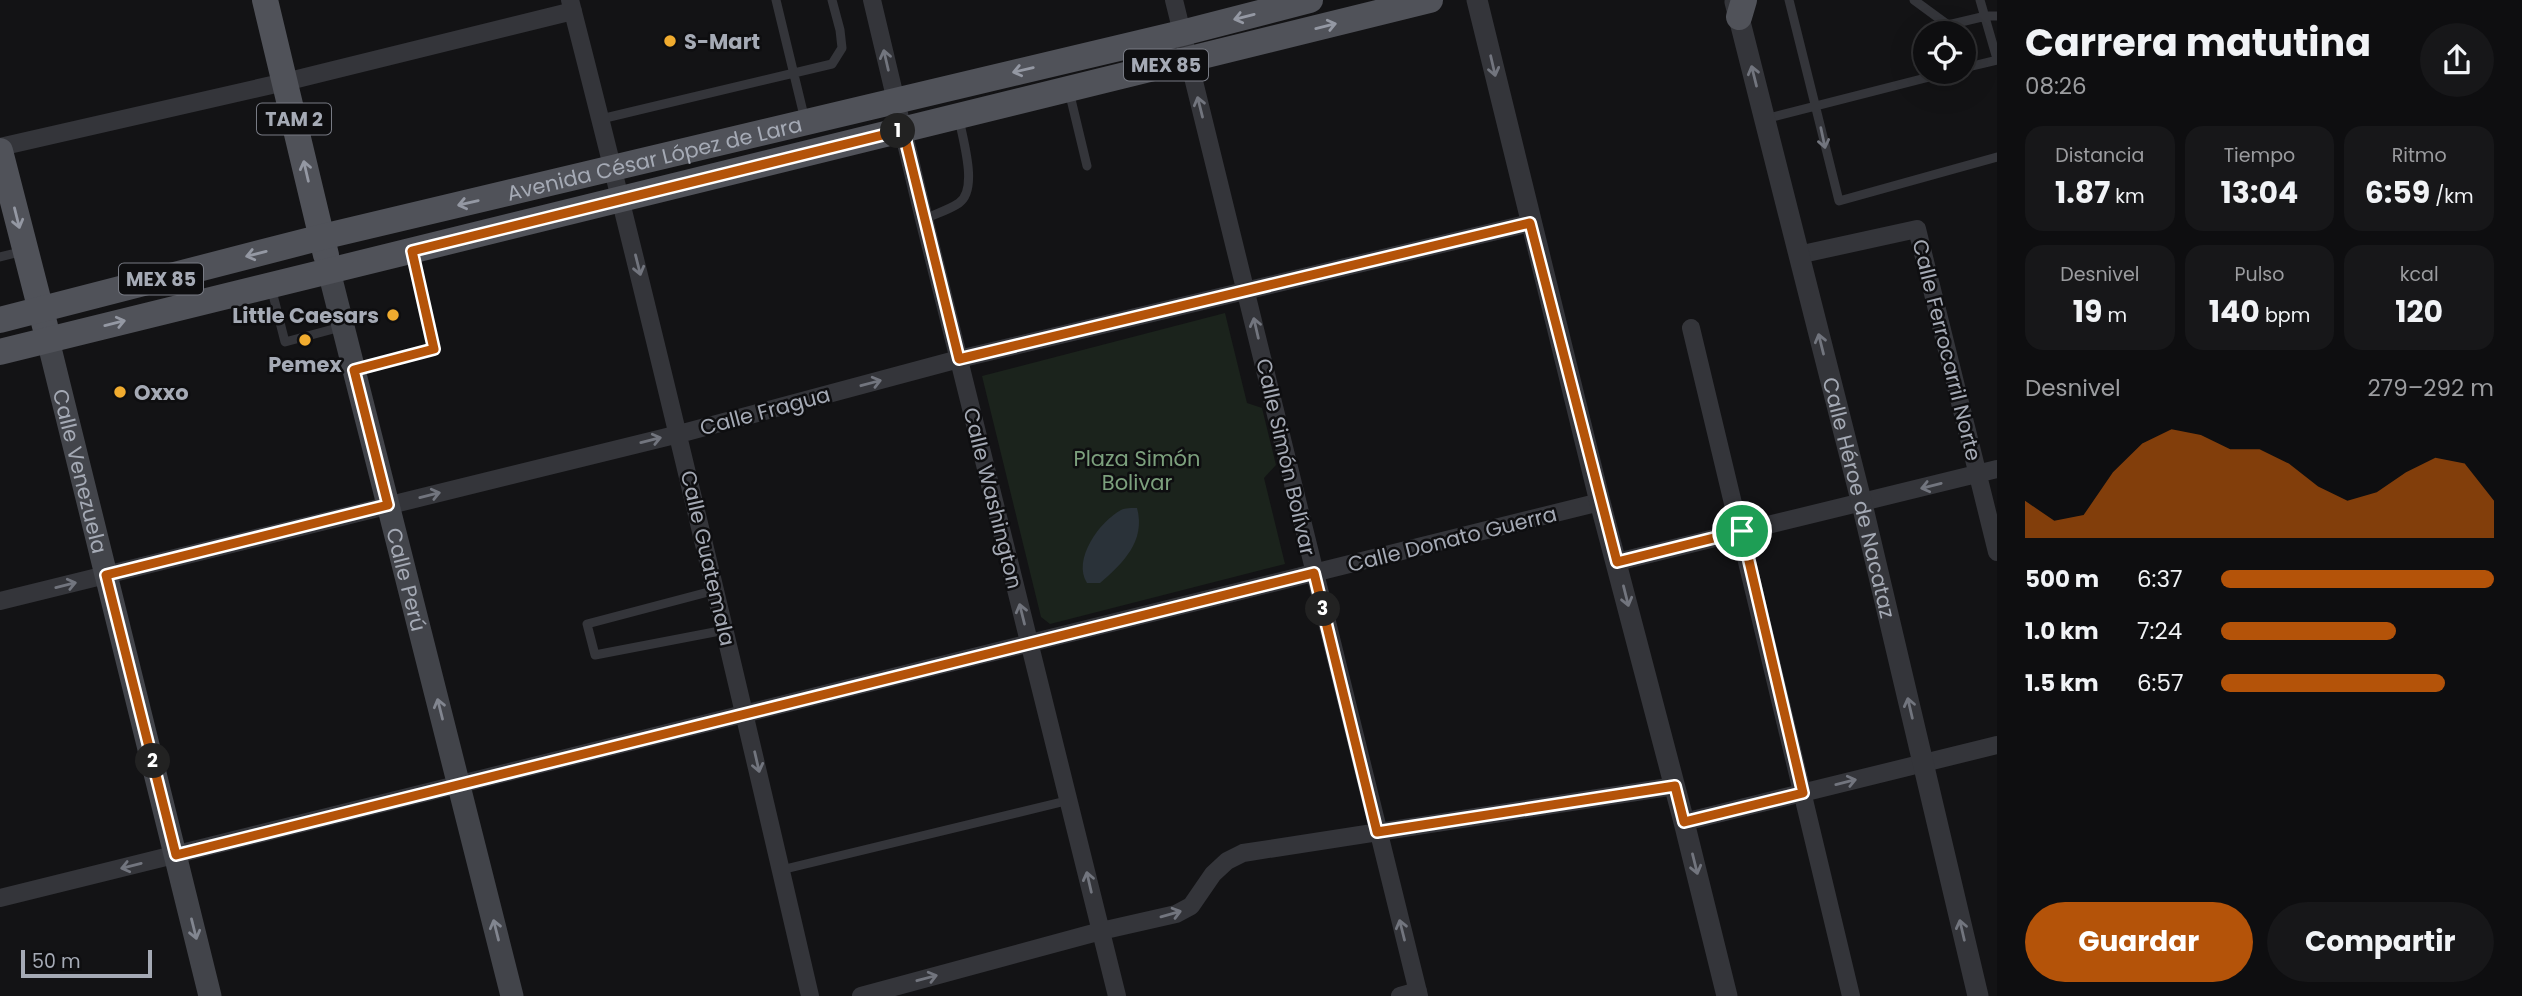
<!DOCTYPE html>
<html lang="es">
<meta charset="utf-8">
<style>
:root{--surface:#0e0e10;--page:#171719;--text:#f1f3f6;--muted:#9b9c9f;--line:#2e2e30;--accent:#b45309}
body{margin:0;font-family:Poppins,sans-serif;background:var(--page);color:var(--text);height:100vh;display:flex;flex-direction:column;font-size:26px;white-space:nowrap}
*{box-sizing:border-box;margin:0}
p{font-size:23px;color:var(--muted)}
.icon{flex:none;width:38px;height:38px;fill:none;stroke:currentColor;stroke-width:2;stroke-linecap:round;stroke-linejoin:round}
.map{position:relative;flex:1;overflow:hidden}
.details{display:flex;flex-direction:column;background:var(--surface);width:525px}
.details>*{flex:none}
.buttons{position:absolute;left:1913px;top:21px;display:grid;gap:14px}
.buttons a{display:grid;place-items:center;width:63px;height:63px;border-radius:50%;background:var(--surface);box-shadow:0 7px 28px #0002,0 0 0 2px var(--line);font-size:35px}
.scale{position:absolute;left:21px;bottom:18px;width:131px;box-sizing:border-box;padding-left:7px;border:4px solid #a5aab5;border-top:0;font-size:19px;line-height:24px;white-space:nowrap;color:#a5aab5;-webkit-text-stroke:5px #0e0e10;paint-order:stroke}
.pin{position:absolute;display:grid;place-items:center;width:60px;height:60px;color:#fff;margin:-30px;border:4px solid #fff;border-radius:50%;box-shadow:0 2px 7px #0007}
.km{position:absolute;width:35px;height:35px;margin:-18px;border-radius:50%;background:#222;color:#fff;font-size:19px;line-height:35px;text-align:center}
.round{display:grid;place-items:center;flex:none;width:74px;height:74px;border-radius:37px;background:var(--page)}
.headline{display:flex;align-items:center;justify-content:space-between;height:119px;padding:0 28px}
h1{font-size:38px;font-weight:700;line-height:52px}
.stats{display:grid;grid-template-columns:repeat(3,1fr);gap:10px;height:119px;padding:7px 28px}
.stats div{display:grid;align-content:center;border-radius:18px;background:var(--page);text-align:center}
.stats b{font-size:30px;font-weight:700}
.stats small{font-size:19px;font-weight:400}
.stats p{font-size:19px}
.chart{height:196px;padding:14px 28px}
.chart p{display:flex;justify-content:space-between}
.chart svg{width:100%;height:126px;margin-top:7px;fill:var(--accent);opacity:.7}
.button{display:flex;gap:14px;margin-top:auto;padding:14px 28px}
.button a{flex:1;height:80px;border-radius:42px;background:var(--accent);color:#fff;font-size:28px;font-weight:700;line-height:80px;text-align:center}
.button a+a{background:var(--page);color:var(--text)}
ul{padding:0 28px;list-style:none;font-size:23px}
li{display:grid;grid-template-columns:112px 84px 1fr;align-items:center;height:52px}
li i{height:18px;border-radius:9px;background:var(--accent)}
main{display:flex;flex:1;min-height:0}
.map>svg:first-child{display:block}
</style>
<main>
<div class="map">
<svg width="1997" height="996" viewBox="0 0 1997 996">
<rect width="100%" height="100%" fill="#131315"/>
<path fill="#1b231c" d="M 1225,313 L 1247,403 L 1262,408 L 1276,465 L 1264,478 L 1285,564 L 1050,624 L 1041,617 L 982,376 Z"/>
<path fill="#2a3239" d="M 1137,508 C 1146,541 1123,563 1100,583 L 1087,583 C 1072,560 1099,522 1121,510 C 1125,508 1132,508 1137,508 Z"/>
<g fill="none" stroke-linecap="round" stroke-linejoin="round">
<path stroke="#34353a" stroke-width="9" d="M 776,0 L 805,120
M 1789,0 L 1839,201 L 1997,157
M 1914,0 L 1948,25 L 1986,16 L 1997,16
M 1980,0 L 1997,59
M 1964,68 L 1997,60
M 1069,91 L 1087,166
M 601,119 L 832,64 L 842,48 L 840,30 L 832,0
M 1765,119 L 1949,72
M 924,219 C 935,214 949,210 959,203 C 979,189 962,138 959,118
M 0,257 L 24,251
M 271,287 L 285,342 L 341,327
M 354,370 L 434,349 L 412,252
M 716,590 L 587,624 L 595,655 L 725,630
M 781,870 L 1070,800"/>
<path stroke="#34353a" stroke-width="18" d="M 570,0 C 655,331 733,663 810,996
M 872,0 L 924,219 L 1117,996
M 1174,0 L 1419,996
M 0,147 L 285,82 L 573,11
M 1798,255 L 1917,229 L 1997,552
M 1691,328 L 1851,996
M 1617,562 L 1997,469
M 0,601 L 679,434 L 959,359 L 1530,223
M 1684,822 L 1997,745
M 0,898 L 1600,502
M 861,996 L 1101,931 L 1176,914 L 1191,906 L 1213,874 L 1227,861 L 1243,853 L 1675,786
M 1400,996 L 1418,991"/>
<g stroke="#34353a" stroke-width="21">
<path d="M 1477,0 L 1600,502 L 1684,822 L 1727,996"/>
<path id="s1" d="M 1735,2 L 1862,504 L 1978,996"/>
</g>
<g stroke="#42444a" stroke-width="23">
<path id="s2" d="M 329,271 L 512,996"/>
<path id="s3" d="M 48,340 L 210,996"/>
</g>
<g stroke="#505259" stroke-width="26">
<path d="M 265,0 L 326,255"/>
<path d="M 1739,17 L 1744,0"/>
<path d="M 0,151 L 45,326"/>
<path id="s4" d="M 0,320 L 322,237 L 1182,33 L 1310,0"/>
<path d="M 0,352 L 1430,0"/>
</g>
</g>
<defs><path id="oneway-shaft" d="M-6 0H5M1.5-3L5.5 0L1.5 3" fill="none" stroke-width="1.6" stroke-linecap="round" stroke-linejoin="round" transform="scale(1.75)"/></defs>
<g stroke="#9498a3">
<use href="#oneway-shaft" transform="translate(1244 17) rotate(166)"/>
<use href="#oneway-shaft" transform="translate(1326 26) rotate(-14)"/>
<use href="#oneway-shaft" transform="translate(1023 70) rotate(167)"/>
<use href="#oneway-shaft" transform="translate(306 171) rotate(-103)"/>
<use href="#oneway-shaft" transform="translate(468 203) rotate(167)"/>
<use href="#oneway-shaft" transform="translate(17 218) rotate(76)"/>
<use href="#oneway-shaft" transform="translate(256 254) rotate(166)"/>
<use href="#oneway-shaft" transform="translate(115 323) rotate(-14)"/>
</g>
<g stroke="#72757e">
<use href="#oneway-shaft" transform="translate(886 60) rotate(-103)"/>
<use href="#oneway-shaft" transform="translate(1493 66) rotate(77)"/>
<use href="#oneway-shaft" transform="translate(1754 76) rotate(-104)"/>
<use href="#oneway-shaft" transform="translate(1200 107) rotate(-104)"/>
<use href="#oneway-shaft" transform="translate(1823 138) rotate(78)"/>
<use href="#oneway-shaft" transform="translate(638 265) rotate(76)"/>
<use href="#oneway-shaft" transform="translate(1256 328) rotate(-103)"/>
<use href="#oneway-shaft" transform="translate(1821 344) rotate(-104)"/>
<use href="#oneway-shaft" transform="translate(871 383) rotate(-15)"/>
<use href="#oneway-shaft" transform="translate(651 440) rotate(-14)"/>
<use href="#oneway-shaft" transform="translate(1931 486) rotate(166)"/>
<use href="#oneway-shaft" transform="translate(430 495) rotate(-14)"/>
<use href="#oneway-shaft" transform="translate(66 585) rotate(-14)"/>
<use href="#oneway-shaft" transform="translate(1626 596) rotate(76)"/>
<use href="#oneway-shaft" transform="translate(1022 614) rotate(-104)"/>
<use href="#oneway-shaft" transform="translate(1910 708) rotate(-103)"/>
<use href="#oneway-shaft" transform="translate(757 762) rotate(77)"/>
<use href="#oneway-shaft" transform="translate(1846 782) rotate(-14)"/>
<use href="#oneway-shaft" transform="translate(1695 864) rotate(76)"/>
<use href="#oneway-shaft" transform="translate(131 866) rotate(166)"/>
<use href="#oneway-shaft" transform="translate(1089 882) rotate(-103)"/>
<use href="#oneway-shaft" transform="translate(1171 914) rotate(-16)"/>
<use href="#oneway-shaft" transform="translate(1402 930) rotate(-104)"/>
<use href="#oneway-shaft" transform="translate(1962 930) rotate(-103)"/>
<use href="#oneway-shaft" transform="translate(927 978) rotate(-15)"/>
</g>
<g stroke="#828690">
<use href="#oneway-shaft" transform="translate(440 709) rotate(-104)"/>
<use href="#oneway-shaft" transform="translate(194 929) rotate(76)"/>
<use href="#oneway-shaft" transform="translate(496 930) rotate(-104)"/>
</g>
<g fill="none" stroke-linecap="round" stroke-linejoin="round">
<defs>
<path id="route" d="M 903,130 L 959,359 L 1530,223 L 1617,562 L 1742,531 L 1803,793 L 1684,822 L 1675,786 L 1377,832 L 1314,573 L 176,855 L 106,575 L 388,505 L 354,370 L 434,349 L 412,251 Z"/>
</defs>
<use href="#route" stroke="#fff" stroke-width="14"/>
<use href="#route" stroke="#b45309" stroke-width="9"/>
</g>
<g fill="#f1ac2f" stroke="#0e0e10" stroke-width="2.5">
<circle cx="670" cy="41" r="7"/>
<circle cx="393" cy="315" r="7"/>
<circle cx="305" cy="340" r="7"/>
<circle cx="120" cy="392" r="7"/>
</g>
<g text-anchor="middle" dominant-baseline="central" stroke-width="5" stroke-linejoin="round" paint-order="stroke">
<g fill="#0e0e10" stroke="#787b84" stroke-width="2">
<rect x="1124" y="49.5" width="84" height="31" rx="5"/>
<rect x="257" y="103.5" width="74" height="31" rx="5"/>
<rect x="119" y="263.5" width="84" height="31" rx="5"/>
</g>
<g font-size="19" font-weight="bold" fill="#a5aab5">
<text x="1166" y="65">MEX 85</text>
<text x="294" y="119">TAM 2</text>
<text x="161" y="279">MEX 85</text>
</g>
<g font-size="21" font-weight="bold" fill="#a5aab5" stroke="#0e0e10" text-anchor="start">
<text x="684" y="41">S-Mart</text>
<text x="379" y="315" text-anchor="end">Little Caesars</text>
<text x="305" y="364" text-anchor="middle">Pemex</text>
<text x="134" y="392">Oxxo</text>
</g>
<g font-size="21" fill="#a5aab5" stroke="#0e0e10">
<text stroke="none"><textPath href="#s4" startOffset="674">Avenida César López de Lara</textPath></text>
<text transform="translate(1947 350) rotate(76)">Calle Ferrocarril Norte</text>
<text transform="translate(765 411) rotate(-15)">Calle Fragua</text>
<text transform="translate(1286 457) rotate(77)">Calle Simón Bolívar</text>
<text stroke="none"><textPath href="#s3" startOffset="135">Calle Venezuela</textPath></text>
<text stroke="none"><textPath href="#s1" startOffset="511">Calle Héroe de Nacataz</textPath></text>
<text transform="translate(993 498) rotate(76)">Calle Washington</text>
<text transform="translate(1452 539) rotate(-14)">Calle Donato Guerra</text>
<text transform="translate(708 558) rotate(77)">Calle Guatemala</text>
<text stroke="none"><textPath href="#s2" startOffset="318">Calle Perú</textPath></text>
</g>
<g font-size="21" fill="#7ca07d" stroke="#0e0e10">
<text x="1137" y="458">Plaza Simón<tspan x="1137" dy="24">Bolivar</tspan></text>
</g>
</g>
</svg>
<div class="buttons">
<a><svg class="icon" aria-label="locate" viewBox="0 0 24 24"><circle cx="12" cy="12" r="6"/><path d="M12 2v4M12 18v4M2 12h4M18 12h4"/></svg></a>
</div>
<div class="scale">50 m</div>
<div class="pin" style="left:1742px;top:531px;background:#1e9e55"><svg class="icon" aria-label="arrive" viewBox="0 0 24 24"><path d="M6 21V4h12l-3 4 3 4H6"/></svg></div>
<b class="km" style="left:898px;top:131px">1</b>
<b class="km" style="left:153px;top:761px">2</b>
<b class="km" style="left:1323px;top:609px">3</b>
</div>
<section class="details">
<div class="headline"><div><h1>Carrera matutina</h1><p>08:26</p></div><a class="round"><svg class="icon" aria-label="share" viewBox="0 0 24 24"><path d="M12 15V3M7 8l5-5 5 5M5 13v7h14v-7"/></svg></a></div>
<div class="stats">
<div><p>Distancia</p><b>1.87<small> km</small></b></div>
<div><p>Tiempo</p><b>13:04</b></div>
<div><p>Ritmo</p><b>6:59<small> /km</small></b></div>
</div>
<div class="stats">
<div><p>Desnivel</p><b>19<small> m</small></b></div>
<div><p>Pulso</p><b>140<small> bpm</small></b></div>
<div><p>kcal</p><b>120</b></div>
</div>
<div class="chart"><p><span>Desnivel</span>279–292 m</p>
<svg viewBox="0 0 160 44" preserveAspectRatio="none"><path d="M0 44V31L10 38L20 36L30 21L40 11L50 6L60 8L70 13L80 13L90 18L100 26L110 31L120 28L130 21L140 16L150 18L160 31V44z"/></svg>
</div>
<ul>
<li><b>500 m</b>6:37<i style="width:100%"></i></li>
<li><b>1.0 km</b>7:24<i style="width:64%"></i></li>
<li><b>1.5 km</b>6:57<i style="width:82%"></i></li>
</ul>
<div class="button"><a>Guardar</a><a>Compartir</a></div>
</section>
</main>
